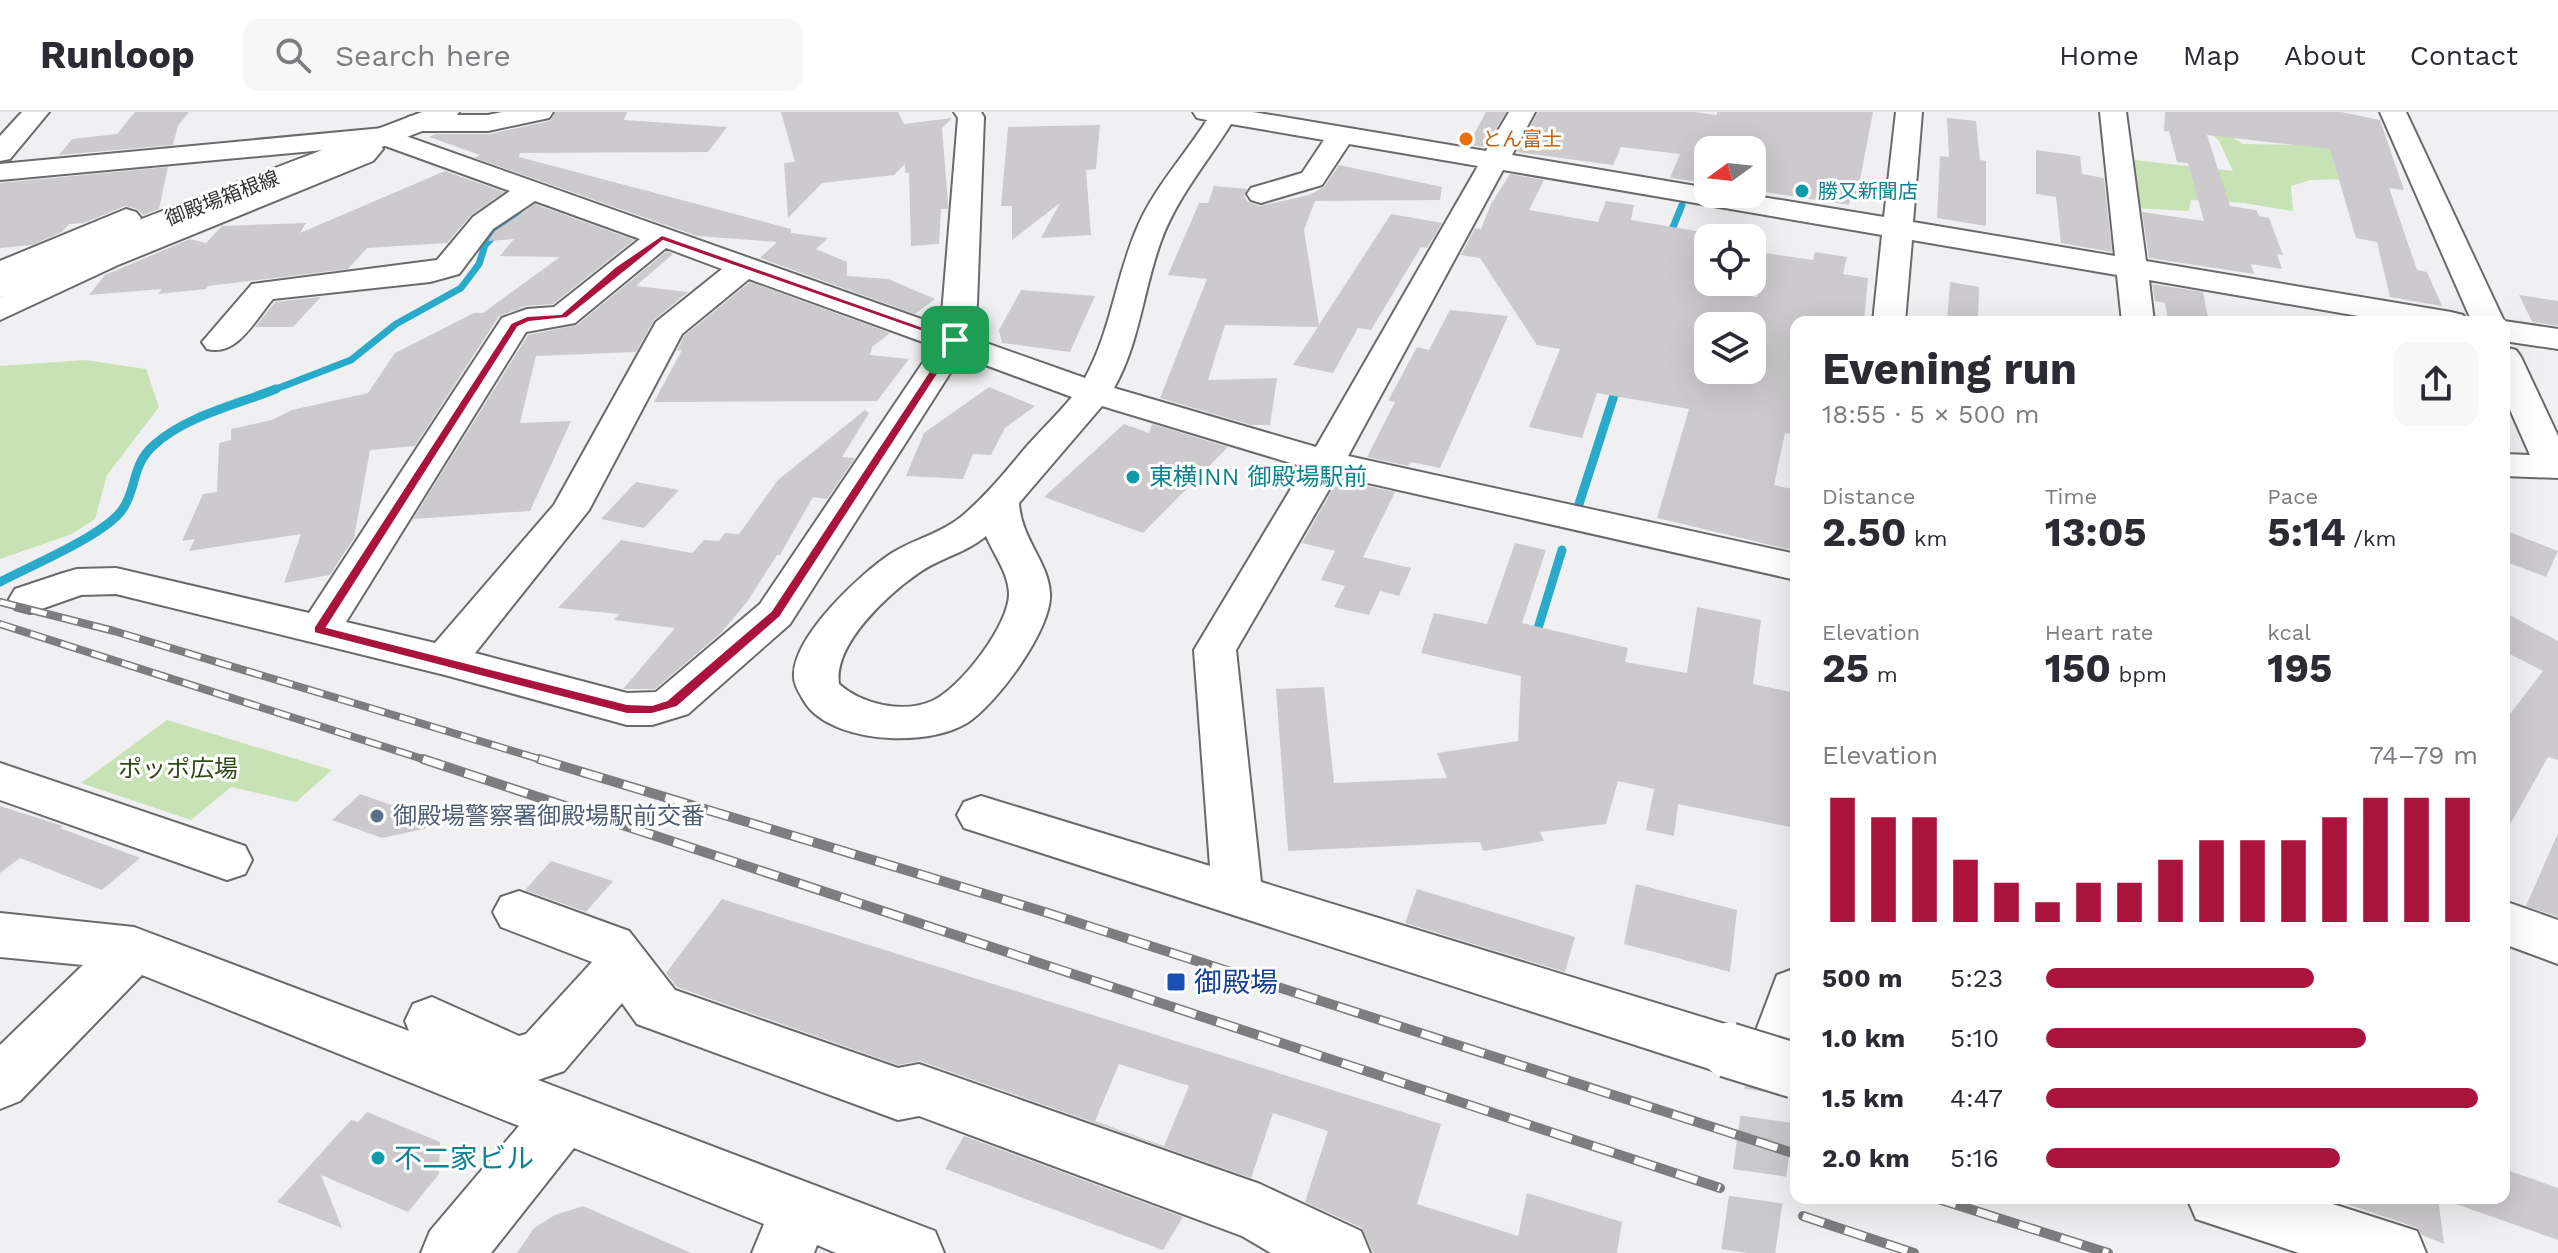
<!DOCTYPE html>
<meta charset="utf-8">
<style>
:root{--surface:#fff;--page:#f7f7f7;--text:#2b2b33;--muted:#7c7c81;--line:#e1e1e2;--accent:#aa133c}
body{margin:0;font-family:"Work Sans","Noto Sans JP",sans-serif;background:var(--page);color:var(--text);height:100vh;display:flex;flex-direction:column;font-size:30px;white-space:nowrap}
*{box-sizing:border-box;margin:0}
p{font-size:26px;color:var(--muted)}
.icon{flex:none;width:44px;height:44px;fill:none;stroke:currentColor;stroke-width:2;stroke-linecap:round;stroke-linejoin:round}
.map{position:relative;flex:1;overflow:hidden}
.side{position:absolute;left:1790px;top:204px;width:720px;height:888px;display:flex;flex-direction:column;background:var(--surface);border-radius:16px;box-shadow:0 8px 32px #0002}
.side>*{flex:none}
.needle{width:52px;rotate:255deg}
.buttons{position:absolute;left:1694px;top:24px;display:grid;gap:16px}
.buttons a{display:grid;place-items:center;width:72px;height:72px;border-radius:16px;background:var(--surface);box-shadow:0 8px 32px #0002;font-size:40px}
.pin{position:absolute;display:grid;place-items:center;width:68px;height:68px;color:#fff;margin:-34px;border-radius:16px;box-shadow:0 4px 12px #0006}
.round{display:grid;place-items:center;flex:none;width:84px;height:84px;border-radius:16px;background:var(--page)}
.headline{display:flex;align-items:center;justify-content:space-between;height:136px;padding:0 32px}
h1{font-size:44px;font-weight:700;line-height:60px}
.stats{display:grid;grid-template-columns:repeat(3,1fr);gap:12px;height:136px;padding:8px 32px}
.stats div{display:grid;align-content:center}
.stats b{font-size:40px;font-weight:700}
.stats small{font-size:22px;font-weight:400}
.stats p{font-size:22px}
.chart{height:224px;padding:16px 32px}
.chart p{display:flex;justify-content:space-between}
.chart svg{width:100%;height:144px;margin-top:8px;stroke:var(--accent);stroke-width:6}
ul{padding:0 32px;list-style:none;font-size:26px}
li{display:grid;grid-template-columns:128px 96px 1fr;align-items:center;height:60px}
li i{height:20px;border-radius:10px;background:var(--accent)}
header{display:flex;align-items:center;gap:48px;box-sizing:border-box;height:112px;padding:0 40px;background:var(--surface);border-bottom:2px solid var(--line)}
header strong{font-size:38px}
nav{display:flex;gap:44px;margin-inline-start:auto;font-size:28px}
.search{width:560px;height:72px;background:var(--page);display:flex;align-items:center;gap:20px;box-sizing:border-box;padding:0 28px;border-radius:16px;color:var(--muted);font-size:30px}
.map>svg:first-child{display:block}
</style>
<header>
<strong>Runloop</strong>
<div class="search"><svg class="icon" aria-label="search" viewBox="0 0 24 24"><circle cx="10" cy="10" r="6"/><path d="M15 15l6 6"/></svg>Search here</div>
<nav><a>Home</a><a>Map</a><a>About</a><a>Contact</a></nav>
</header>
<div class="map">
<svg width="2558" height="1141" viewBox="0 0 2558 1141">
<rect width="100%" height="100%" fill="#f0f0f2"/>
<path fill="#c7e2b4" d="M 2194,4 L 2201,5 L 2243,32 L 2308,33 L 2338,18 L 2350,67 L 2311,68 L 2291,74 L 2293,99 L 2244,91 L 2191,88 L 2189,99 L 2135,96 L 2133,48 L 2233,59 L 2219,29 Z
M 85,248 L 146,257 L 159,295 L 107,363 L 95,407 L 72,422 L 0,447 L 0,254 Z
M 167,608 L 332,658 L 296,690 L 231,675 L 191,708 L 81,671 Z"/>
<g fill="none" stroke-linecap="round" stroke-linejoin="round">
<path stroke="#2aaac9" stroke-width="7" d="M 1669,125 L 1682,93
M 271,279 L 351,248 L 396,212 L 461,176 L 479,152 L 485,133 L 521,96
M 1616,279 L 1618,272"/>
<path stroke="#2aaac9" stroke-width="9" d="M 1579,392 L 1616,277
M 0,470 C 30,454 103,424 122,398 C 137,378 131,353 154,333 C 186,304 236,293 276,277
M 1535,526 L 1562,438"/>
</g>
<path fill="#cccacc" fill-rule="evenodd" d="M 135,0 L 189,0 L 178,14 L 173,33 L 59,43 L 72,27 L 117,22 Z
M 556,0 L 627,0 L 624,8 L 727,15 L 708,40 L 520,41 L 519,45 L 791,117 L 791,121 L 828,126 L 816,137 L 847,150 L 847,164 L 888,167 L 935,187 L 915,202 L 760,146 L 777,130 L 697,124 L 475,46 L 480,43 L 429,25 L 435,22 L 489,22 L 550,9 Z
M 781,0 L 898,0 L 904,12 L 952,6 L 942,16 L 948,91 L 948,97 L 941,97 L 939,132 L 911,134 L 909,61 L 905,61 L 905,52 L 894,63 L 822,71 L 788,106 L 784,51 L 795,50 Z
M 1486,0 L 1506,0 L 1485,35 L 1468,33 Z
M 1538,0 L 1694,0 L 1717,3 L 1717,0 L 1873,0 L 1856,89 L 1850,88 L 1849,93 L 1752,78 L 1752,38 L 1708,38 L 1708,71 L 1670,66 L 1680,42 L 1621,35 L 1613,53 L 1517,40 Z
M 2165,0 L 2341,0 L 2380,8 L 2404,78 L 2389,76 L 2417,158 L 2427,160 L 2442,194 L 2390,185 L 2377,130 L 2356,126 L 2330,37 L 2207,23 L 2230,94 L 2256,98 L 2259,104 L 2269,106 L 2283,143 L 2277,142 L 2282,157 L 2251,152 L 2254,162 L 2149,146 L 2142,100 L 2204,109 L 2188,51 L 2177,50 L 2169,19 L 2164,19 Z
M 1947,6 L 1976,9 L 1980,48 L 1986,49 L 1986,114 L 1937,106 L 1940,44 L 1949,45 Z
M 1100,13 L 1096,57 L 1086,58 L 1091,123 L 1041,126 L 1060,91 L 1012,128 L 1012,94 L 1001,94 L 1008,15 Z
M 2036,38 L 2080,44 L 2082,62 L 2104,66 L 2112,140 L 2061,131 L 2056,85 L 2036,82 Z
M 1339,53 L 1442,75 L 1440,88 L 1315,89 L 1304,118 L 1319,213 L 1391,102 L 1442,111 L 1427,136 L 1421,135 L 1371,218 L 1358,216 L 1333,261 L 1293,253 L 1318,215 L 1225,213 L 1208,268 L 1277,266 L 1270,313 L 1251,313 L 1160,286 L 1207,167 L 1168,163 L 1199,91 L 1208,91 L 1214,74 L 1247,77 L 1244,84 L 1248,90 L 1260,94 L 1309,83 L 1324,75 Z
M 168,55 L 159,97 L 143,103 L 137,97 L 125,94 L 84,111 L 69,112 L 62,120 L 32,133 L 0,136 L 0,71 Z
M 445,59 L 504,80 L 471,103 L 447,131 L 367,136 L 348,157 L 208,174 L 206,177 L 158,182 L 162,177 L 89,183 L 105,163 L 190,127 L 206,131 L 222,114 L 306,111 L 300,121 Z
M 1510,62 L 1544,68 L 1529,98 L 1598,110 L 1606,89 L 1634,93 L 1631,108 L 1708,121 L 1708,177 L 1757,185 L 1765,141 L 1813,148 L 1815,140 L 1847,145 L 1843,162 L 1868,166 L 1864,210 L 1796,210 L 1796,323 L 1785,321 L 1774,373 L 1796,378 L 1796,439 L 1657,406 L 1689,297 L 1597,281 L 1582,326 L 1529,315 L 1560,237 L 1537,233 L 1480,146 L 1461,143 L 1475,116 L 1481,117 L 1491,92 ZM 1708,214 L 1752,214 L 1752,258 L 1708,258 Z
M 535,92 L 634,128 L 553,192 L 526,194 L 499,204 L 415,334 L 370,338 L 354,426 L 330,463 L 284,471 L 301,422 L 189,439 L 195,427 L 182,429 L 203,382 L 217,380 L 219,331 L 231,328 L 231,317 L 272,308 L 292,298 L 368,281 L 395,241 L 474,201 L 483,201 L 560,145 L 500,144 L 514,127 L 488,129 L 495,119 Z
M 667,139 L 673,142 L 636,174 L 688,180 L 654,208 L 636,240 L 536,244 L 520,311 L 571,309 L 530,399 L 413,407 L 528,223 L 577,213 Z
M 750,170 L 890,221 L 872,235 L 870,243 L 909,247 L 877,289 L 654,290 L 682,238 L 677,239 L 684,224 Z
M 1950,170 L 1979,175 L 1978,210 L 1947,210 Z
M 2152,172 L 2203,180 L 2209,210 L 2168,210 L 2165,191 L 2155,189 Z
M 1021,178 L 1095,184 L 1070,240 L 1002,231 L 999,218 Z
M 2519,183 L 2558,189 L 2558,214 L 2532,210 Z
M 321,185 L 293,215 L 255,215 L 275,190 Z
M 1450,198 L 1508,204 L 1440,356 L 1411,350 L 1408,354 L 1367,345 L 1395,290 L 1388,289 L 1417,235 L 1429,238 Z
M 989,275 L 1035,294 L 1005,316 L 991,343 L 973,342 L 963,367 L 906,364 L 924,321 Z
M 865,298 L 869,301 L 842,345 L 855,346 L 827,387 L 813,385 L 780,443 L 777,443 L 747,490 L 721,521 L 655,577 L 623,577 L 675,516 L 614,508 L 619,502 L 558,496 L 621,428 L 692,441 L 704,428 L 719,429 L 725,421 L 739,422 L 778,368 Z
M 1124,312 L 1149,321 L 1152,312 L 1228,335 L 1143,421 L 1044,385 Z
M 636,370 L 679,378 L 644,416 L 601,407 Z
M 1354,371 L 1395,380 L 1363,445 L 1411,456 L 1399,484 L 1380,479 L 1369,503 L 1334,495 L 1345,474 L 1321,468 L 1335,439 L 1302,431 L 1335,373 L 1351,377 Z
M 2504,418 L 2558,439 L 2546,465 L 2504,449 Z
M 1515,431 L 1546,438 L 1522,511 L 1628,536 L 1625,550 L 1687,561 L 1697,495 L 1761,508 L 1753,572 L 1796,581 L 1796,660 L 1792,660 L 1790,715 L 1678,692 L 1674,724 L 1646,718 L 1654,677 L 1618,669 L 1606,712 L 1540,720 L 1544,729 L 1483,739 L 1480,730 L 1288,739 L 1276,577 L 1324,575 L 1334,671 L 1447,666 L 1437,641 L 1518,629 L 1521,564 L 1421,541 L 1434,501 L 1487,512 Z
M 2504,500 L 2558,529 L 2558,648 L 2548,645 L 2504,723 L 2504,610 L 2543,559 L 2504,539 Z
M 360,682 L 446,712 L 382,726 L 332,708 Z
M 0,694 L 63,714 L 60,716 L 140,746 L 102,778 L 20,746 L 0,761 Z
M 2558,721 L 2558,805 L 2526,794 Z
M 551,749 L 613,769 L 586,800 L 525,778 Z
M 1636,772 L 1737,798 L 1730,860 L 1624,832 Z
M 1417,777 L 1575,825 L 1565,860 L 1405,811 Z
M 722,787 L 1441,1012 L 1417,1092 L 1518,1124 L 1527,1081 L 1622,1110 L 1617,1141 L 1373,1141 L 1362,1116 L 1305,1090 L 1328,1019 L 1273,1001 L 1251,1066 L 920,949 L 898,953 L 677,875 L 666,861 ZM 1119,952 L 1189,974 L 1164,1034 L 1095,1009 Z
M 367,1000 L 440,1030 L 439,1062 L 408,1100 L 321,1063 L 342,1116 L 277,1090 L 351,1008 L 358,1010 Z
M 964,1024 L 1183,1105 L 1163,1138 L 945,1057 Z
M 2504,1057 L 2558,1076 L 2558,1128 L 2450,1090 L 2450,1086 L 2504,1086 Z
M 2329,1086 L 2438,1086 L 2444,1132 L 2422,1123 L 2418,1116 Z
M 583,1094 L 691,1141 L 517,1141 L 534,1116 L 555,1103 Z"/>
<g fill="none" stroke-linecap="round" stroke-linejoin="round">
<path stroke="#cacacc" stroke-width="54" stroke-dasharray="54 27" stroke-linecap="butt" d="M 1748,1141 L 1778,933"/>
<defs>
<path id="minor" d="M 22,0 L 49,0 L 10,47 L 0,49 L 0,24 Z
M 502,0 L 553,0 L 549,6 L 488,19 L 417,19 L 408,17 L 404,11 L 408,5 L 417,3 L 488,3 Z
M 954,0 L 981,0 L 984,5 L 977,192 L 972,226 L 1085,266 C 1111,219 1116,164 1137,116 C 1154,76 1184,44 1207,8 L 1197,6 L 1193,0 L 1253,0 L 1486,39 L 1509,0 L 1535,0 L 1512,43 L 1708,76 L 1708,82 L 1744,82 L 1884,105 L 1896,0 L 1922,0 L 1913,110 L 2115,144 L 2100,0 L 2126,0 L 2146,149 L 2451,200 L 2463,203 L 2467,210 L 2393,210 L 2149,168 L 2154,210 L 2122,210 L 2117,163 L 1912,128 L 1905,210 L 1873,210 L 1882,123 L 1503,58 L 1348,344 L 1796,442 L 1796,468 L 1337,364 L 1236,538 L 1261,770 L 1728,913 L 1748,921 L 1752,929 L 1777,863 L 1796,856 L 1796,951 L 1778,958 L 1758,950 L 1754,941 L 1748,955 L 1728,963 L 964,716 L 957,703 L 964,690 L 981,684 L 1210,754 L 1194,538 L 1304,355 L 1102,294 L 1019,391 C 1021,427 1048,449 1050,481 C 1053,516 996,593 967,611 C 945,624 915,627 890,626 C 862,625 819,615 804,589 C 799,580 793,572 794,561 C 796,522 861,461 892,441 C 914,427 940,422 961,405 C 986,384 1006,359 1027,334 C 1042,317 1058,302 1072,285 L 961,244 L 790,512 L 688,602 L 652,613 L 627,613 L 445,563 L 116,482 L 81,483 L 30,501 L 15,497 L 9,487 L 15,477 L 63,461 L 77,457 L 116,456 L 309,501 L 502,206 L 527,197 L 554,195 L 640,127 L 535,89 L 493,117 L 459,162 L 430,170 L 273,187 C 255,208 237,245 207,237 L 202,230 L 252,172 L 437,148 L 473,105 L 510,79 L 380,32 L 383,37 L 373,49 L 118,153 L 0,208 L 0,186 L 96,139 L 356,35 L 0,68 L 0,52 L 383,16 L 941,214 L 958,6 ZM 1231,12 L 1324,28 L 1302,61 L 1251,76 L 1247,82 L 1251,88 L 1261,91 L 1322,73 L 1349,32 L 1478,54 L 1316,335 L 1114,276 C 1140,230 1143,178 1161,129 C 1177,85 1207,51 1231,12 ZM 666,136 L 722,157 L 656,210 L 554,393 L 435,531 L 346,510 L 526,220 L 575,211 ZM 749,167 L 934,234 L 760,492 L 656,580 L 627,581 L 475,541 L 589,398 L 682,222 ZM 986,424 C 994,443 1008,460 1009,481 C 1010,512 960,577 932,589 C 903,602 861,592 839,572 C 833,532 889,481 920,460 C 942,445 966,441 986,424 Z
M 2380,0 L 2406,0 L 2504,209 L 2558,217 L 2558,237 L 2504,229 L 2504,210 L 2472,210 Z
M 126,97 L 136,100 L 141,106 L 136,112 L 0,169 L 0,149 Z
M 2504,235 L 2516,238 L 2521,245 L 2558,324 L 2558,366 L 2504,364 L 2504,342 L 2530,343 L 2504,284 Z
M 0,651 L 245,734 L 252,748 L 245,762 L 227,768 L 0,688 Z
M 519,779 L 629,819 L 675,878 L 898,956 L 919,952 L 1260,1072 L 1361,1119 L 1370,1141 L 1271,1141 L 1242,1124 L 919,1004 L 898,1008 L 637,912 L 622,891 L 564,959 L 538,968 L 935,1119 L 944,1141 L 836,1141 L 817,1133 L 814,1141 L 752,1141 L 764,1112 L 574,1036 L 491,1141 L 421,1141 L 430,1119 L 519,1014 L 142,863 L 20,989 L 0,997 L 0,933 L 83,853 L 0,845 L 0,801 L 134,815 L 409,919 L 405,909 L 413,892 L 432,885 L 519,924 L 526,922 L 592,850 L 501,815 L 493,800 L 501,785 Z
M 2504,789 L 2558,808 L 2558,852 L 2504,832 Z
M 2187,1086 L 2314,1086 L 2417,1119 L 2426,1141 L 2299,1141 L 2196,1107 Z"/>
<path id="major" d="M 422,0 L 459,0 L 455,6 L 0,186 L 0,165 L 110,119 Z"/>
</defs>
<use href="#minor" stroke="#6a6a6c" stroke-width="4"/>
<use href="#major" stroke="#6a6a6c" stroke-width="4"/>
<use href="#minor" fill="#fff" fill-rule="evenodd"/>
<use href="#major" fill="#fff" fill-rule="evenodd"/>
<defs>
<path id="rail-far1" d="M 0,490 L 114,519 L 546,649
M 0,512 L 429,649"/>
<path id="rail" d="M 423,647 L 1720,1076
M 539,647 L 1048,801 L 1796,1042
M 1935,1086 L 2108,1141
M 1803,1104 L 1914,1141"/>
</defs>
<use href="#rail-far1" stroke="#7d7d7f" stroke-width="8"/>
<use href="#rail" stroke="#7d7d7f" stroke-width="10"/>
<use href="#rail-far1" stroke="#fefeff" stroke-width="5" stroke-dasharray="16" stroke-linecap="butt"/>
<use href="#rail" stroke="#fefeff" stroke-width="7" stroke-dasharray="22" stroke-linecap="butt"/>
<defs>
<path id="minor-bridge" d="M 1728,938 L 1796,959"/>
</defs>
<use href="#minor-bridge" stroke="#6a6a6c" stroke-width="58" stroke-linecap="butt"/>
<use href="#minor-bridge" stroke="#fff" stroke-width="54"/>
</g>
<path fill="#aa133c" stroke="#fff" stroke-width="2" fill-rule="evenodd" d="M 662,123 L 960,228 L 780,505 L 677,595 L 652,602 L 627,602 L 314,521 L 314,515 L 511,211 L 527,204 L 561,202 L 615,155 ZM 663,129 L 949,229 L 771,499 L 667,588 L 652,593 L 627,592 L 327,515 L 518,215 L 529,210 L 567,206 Z"/>
<circle fill="#e8710a" stroke="#fefeff" stroke-width="3" cx="1466" cy="27" r="8"/>
<g fill="#0f9aa8" stroke="#fefeff" stroke-width="3">
<circle cx="1802" cy="79" r="8"/>
<circle cx="1133" cy="365" r="8"/>
<circle cx="378" cy="1046" r="8"/>
</g>
<circle fill="#5c6f8a" stroke="#fefeff" stroke-width="3" cx="377" cy="704" r="8"/>
<rect fill="#1a4fb4" stroke="#fefeff" stroke-width="3" x="1166" y="860" width="20" height="20" rx="4"/>
<g text-anchor="middle" dominant-baseline="central" stroke-width="6" stroke-linejoin="round" paint-order="stroke">
<g font-size="20" fill="#c56008" stroke="#fefeff" text-anchor="start">
<text x="1482" y="27">とん富士</text>
</g>
<g font-size="20" fill="#0d838f" stroke="#fefeff" text-anchor="start">
<text x="1818" y="79">勝又新聞店</text>
</g>
<g font-size="20" fill="#313132" stroke="#fefeff">
<text transform="translate(222 86) rotate(-21)">御殿場箱根線</text>
</g>
<g font-size="24" fill="#0d838f" stroke="#fefeff" text-anchor="start">
<text x="1149" y="365">東横INN 御殿場駅前</text>
</g>
<g font-size="24" fill="#2f4a13" stroke="#fefeff">
<text x="178" y="657">ポッポ広場</text>
</g>
<g font-size="24" fill="#4e5e75" stroke="#fefeff" text-anchor="start">
<text x="393" y="704">御殿場警察署御殿場駅前交番</text>
</g>
<g font-size="28" fill="#164399" stroke="#fefeff" text-anchor="start">
<text x="1194" y="870">御殿場</text>
</g>
<g font-size="28" fill="#0d838f" stroke="#fefeff" text-anchor="start">
<text x="394" y="1046">不二家ビル</text>
</g>
</g>
</svg>
<div class="buttons">
<a><svg class="needle" viewBox="-14 -14 28 28"><path d="M0-13l5 13h-10z" fill="#e53935"/><path d="M0 13l5-13h-10z" fill="#7c7c81"/></svg></a>
<a><svg class="icon" aria-label="locate" viewBox="0 0 24 24"><circle cx="12" cy="12" r="6"/><path d="M12 2v4M12 18v4M2 12h4M18 12h4"/></svg></a>
<a><svg class="icon" aria-label="layers" viewBox="0 0 24 24"><path d="M12 4l9 5-9 5-9-5zM3 14l9 5 9-5"/></svg></a>
</div>
<div class="pin" style="left:955px;top:228px;background:#1e9e55"><svg class="icon" aria-label="arrive" viewBox="0 0 24 24"><path d="M6 21V4h12l-3 4 3 4H6"/></svg></div>
<section class="side">
<div class="headline"><div><h1>Evening run</h1><p>18:55 · 5 × 500 m</p></div><a class="round"><svg class="icon" aria-label="share" viewBox="0 0 24 24"><path d="M12 15V3M7 8l5-5 5 5M5 13v7h14v-7"/></svg></a></div>
<div class="stats">
<div><p>Distance</p><b>2.50<small> km</small></b></div>
<div><p>Time</p><b>13:05</b></div>
<div><p>Pace</p><b>5:14<small> /km</small></b></div>
</div>
<div class="stats">
<div><p>Elevation</p><b>25<small> m</small></b></div>
<div><p>Heart rate</p><b>150<small> bpm</small></b></div>
<div><p>kcal</p><b>195</b></div>
</div>
<div class="chart"><p><span>Elevation</span>74–79 m</p>
<svg viewBox="0 0 160 44" preserveAspectRatio="none"><path d="M5 44V6M15 44V12M25 44V12M35 44V25M45 44V32M55 44V38M65 44V32M75 44V32M85 44V25M95 44V19M105 44V19M115 44V19M125 44V12M135 44V6M145 44V6M155 44V6"/></svg>
</div>
<ul>
<li><b>500 m</b>5:23<i style="width:62%"></i></li>
<li><b>1.0 km</b>5:10<i style="width:74%"></i></li>
<li><b>1.5 km</b>4:47<i style="width:100%"></i></li>
<li><b>2.0 km</b>5:16<i style="width:68%"></i></li>
</ul>
</section>
</div>
